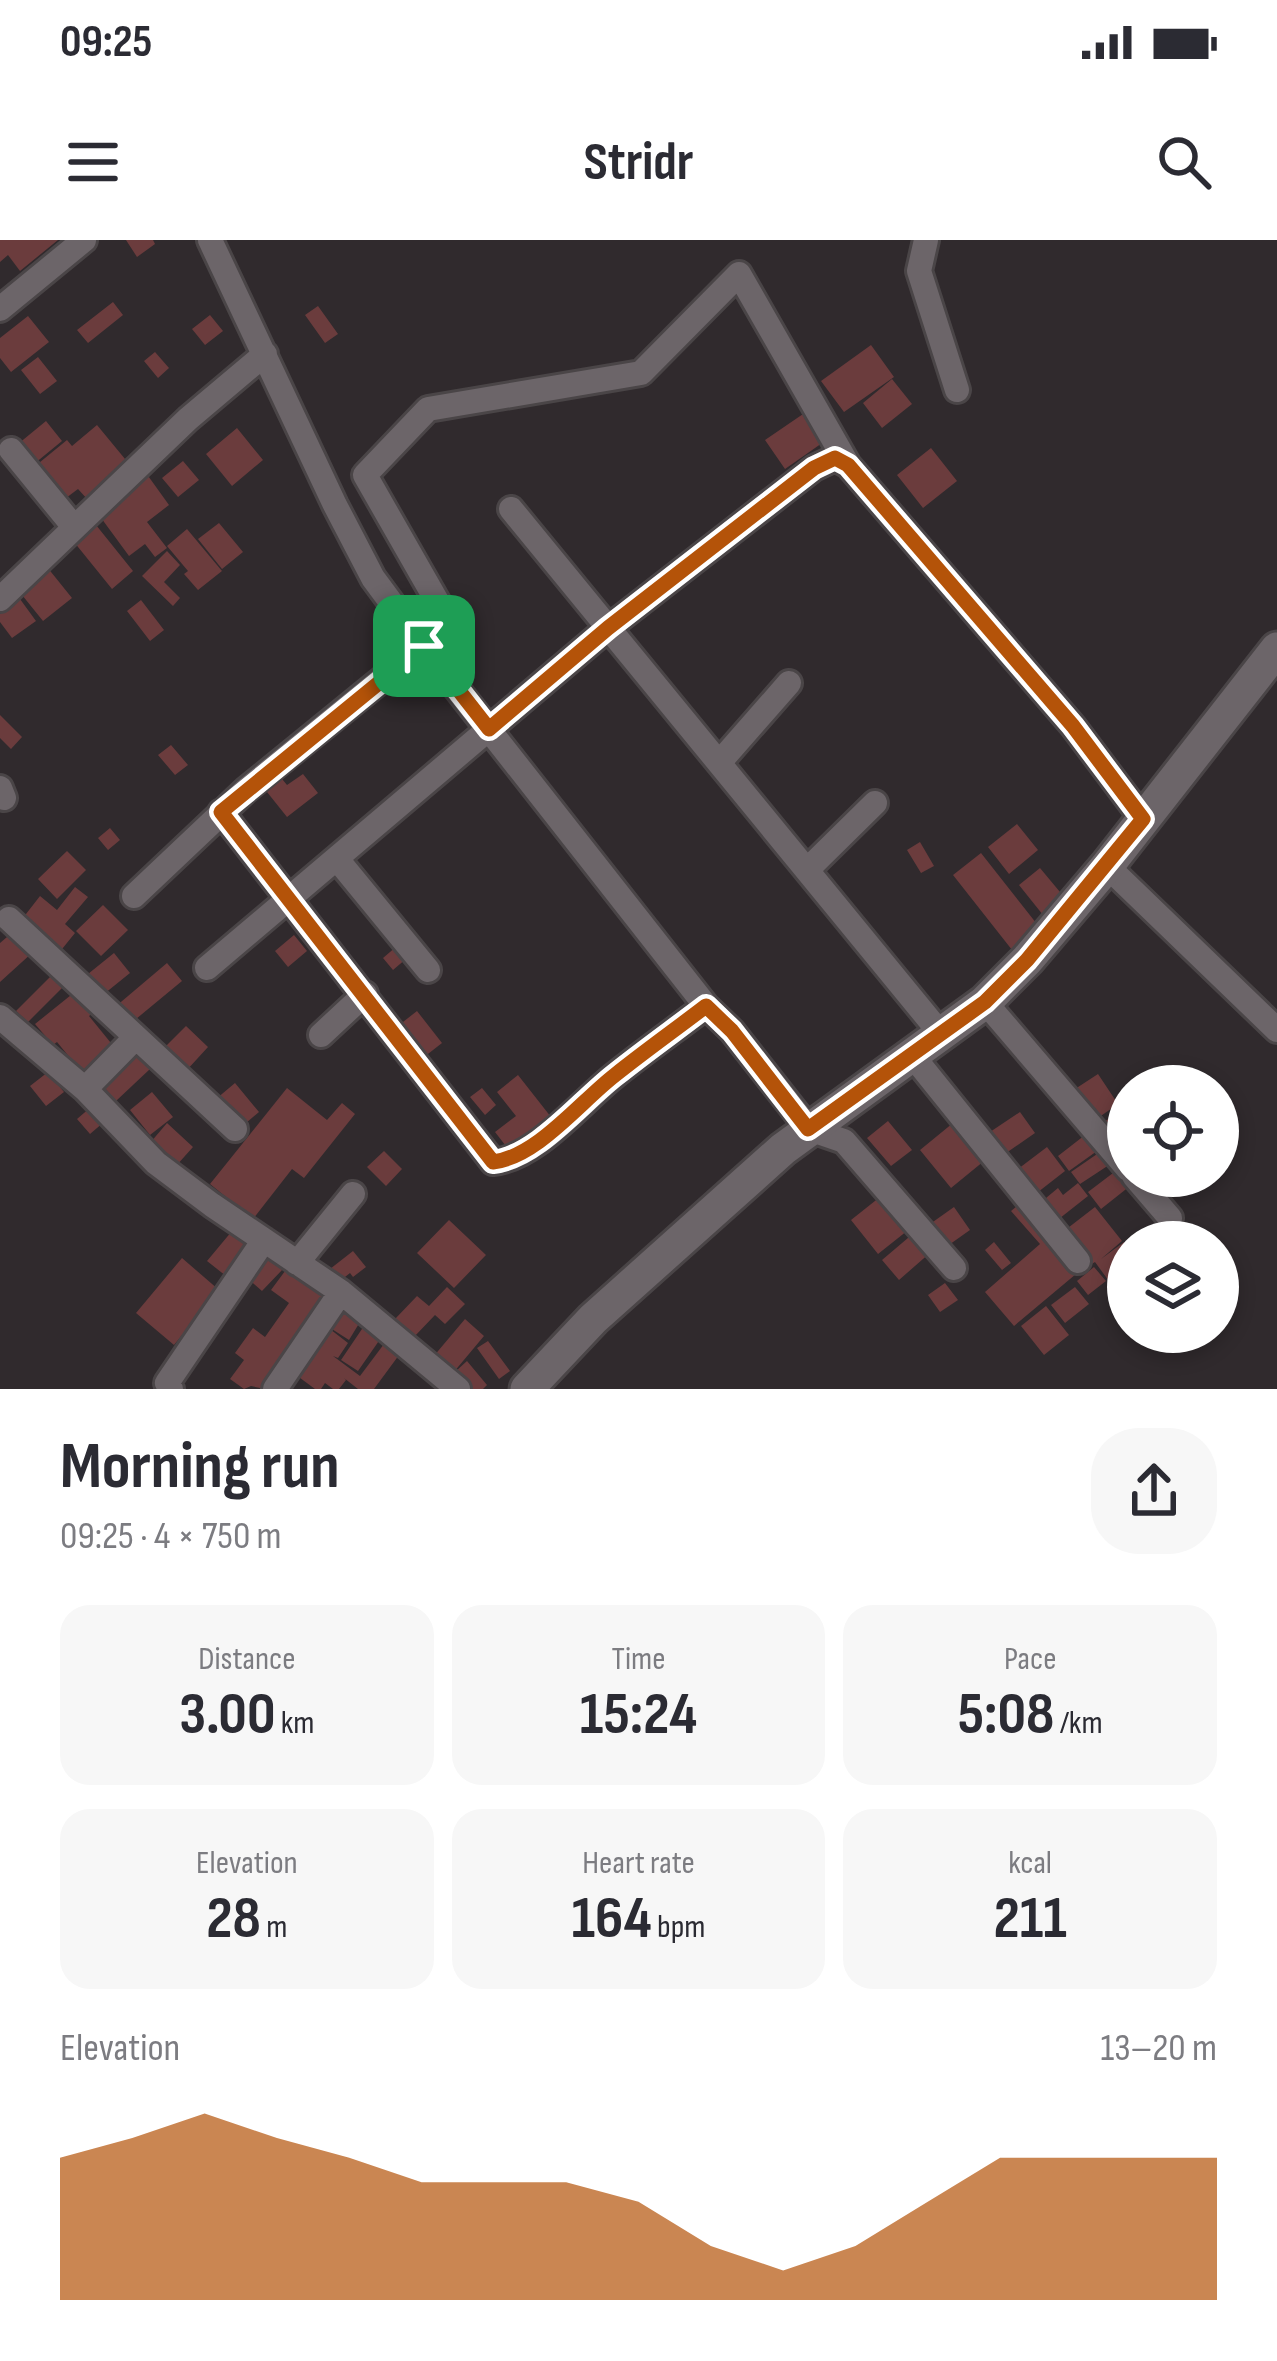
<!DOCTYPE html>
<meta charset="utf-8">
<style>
:root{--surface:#fff;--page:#f7f7f7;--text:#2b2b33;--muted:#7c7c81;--accent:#b45309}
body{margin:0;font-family:"Sofia Sans Condensed",sans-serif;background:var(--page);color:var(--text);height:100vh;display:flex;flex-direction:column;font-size:45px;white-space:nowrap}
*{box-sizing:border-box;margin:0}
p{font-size:39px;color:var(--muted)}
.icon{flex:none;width:66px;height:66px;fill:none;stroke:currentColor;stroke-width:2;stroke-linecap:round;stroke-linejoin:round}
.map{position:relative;height:1149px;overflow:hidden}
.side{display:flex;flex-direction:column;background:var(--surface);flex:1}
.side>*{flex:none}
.fabs{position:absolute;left:1107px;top:825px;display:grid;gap:24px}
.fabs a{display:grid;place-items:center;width:132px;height:132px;border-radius:50%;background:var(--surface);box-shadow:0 6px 18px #0003;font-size:60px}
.pin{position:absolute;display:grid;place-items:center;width:102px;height:102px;color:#fff;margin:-51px;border-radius:24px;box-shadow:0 6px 18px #0006}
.round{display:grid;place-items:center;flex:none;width:126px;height:126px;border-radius:48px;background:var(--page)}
.headline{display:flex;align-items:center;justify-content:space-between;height:204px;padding:0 60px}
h1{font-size:66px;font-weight:700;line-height:90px}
.stats{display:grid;grid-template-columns:repeat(3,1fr);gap:18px;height:204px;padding:12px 60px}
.stats div{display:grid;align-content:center;border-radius:30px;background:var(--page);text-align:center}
.stats b{font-size:60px;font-weight:700}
.stats small{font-size:33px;font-weight:400}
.stats p{font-size:33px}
.chart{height:336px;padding:24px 60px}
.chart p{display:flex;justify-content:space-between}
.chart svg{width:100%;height:216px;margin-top:12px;fill:var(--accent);opacity:.7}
.status{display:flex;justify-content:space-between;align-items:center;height:84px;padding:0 60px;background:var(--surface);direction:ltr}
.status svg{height:33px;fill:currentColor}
header{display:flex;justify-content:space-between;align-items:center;height:156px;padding:0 60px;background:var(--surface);font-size:54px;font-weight:700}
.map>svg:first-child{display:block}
</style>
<div class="status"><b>09:25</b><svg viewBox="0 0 49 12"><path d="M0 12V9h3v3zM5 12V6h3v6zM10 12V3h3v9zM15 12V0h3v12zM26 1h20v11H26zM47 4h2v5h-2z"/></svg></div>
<header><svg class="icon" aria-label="menu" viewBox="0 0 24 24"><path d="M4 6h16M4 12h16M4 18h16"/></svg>Stridr<svg class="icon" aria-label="search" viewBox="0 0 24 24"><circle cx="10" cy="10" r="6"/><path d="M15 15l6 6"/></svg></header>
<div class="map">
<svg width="1277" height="1149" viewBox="0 0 1277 1149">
<rect width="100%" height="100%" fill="#302a2d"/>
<path fill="#6b3c3d" d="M 0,0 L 58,0 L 20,31 L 8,15 L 0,22 Z
M 126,0 L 153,0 L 155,4 L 137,17 Z
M 113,62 L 123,75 L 88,103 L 77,90 Z
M 318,66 L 338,94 L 325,103 L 305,75 Z
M 210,75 L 223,91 L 205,105 L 192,89 Z
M 28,76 L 49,102 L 11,132 L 0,118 L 0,98 Z
M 871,105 L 894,137 L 844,172 L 821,141 Z
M 155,112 L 169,128 L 158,138 L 144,121 Z
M 38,117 L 57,141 L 40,154 L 21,130 Z
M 892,139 L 912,164 L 882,188 L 863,163 Z
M 806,172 L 825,201 L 785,229 L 765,200 Z
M 46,181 L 62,201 L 34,224 L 18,204 Z
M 97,185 L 130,225 L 88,260 L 78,249 L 62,261 L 34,227 L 67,200 L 72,206 Z
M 237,188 L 263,220 L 232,246 L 206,214 Z
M 931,208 L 957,241 L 923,268 L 897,235 Z
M 183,221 L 199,240 L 178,257 L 162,238 Z
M 146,233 L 169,265 L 147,282 L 167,308 L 155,317 L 145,304 L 129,316 L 96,271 Z
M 219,283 L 243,312 L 222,329 L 198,299 Z
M 96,285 L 133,331 L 112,349 L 74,302 Z
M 187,289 L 222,331 L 198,350 L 184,334 L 188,331 L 167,306 Z
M 167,311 L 180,325 L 164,342 L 180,358 L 173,366 L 142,336 Z
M 47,327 L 72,358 L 43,381 L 18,350 Z
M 20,359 L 36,381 L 12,398 L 0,382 L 0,374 Z
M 141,360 L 164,390 L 150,401 L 127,371 Z
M 0,475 L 22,497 L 11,509 L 0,498 Z
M 171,505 L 188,525 L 175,535 L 158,515 Z
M 278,534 L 287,545 L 303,534 L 318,553 L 287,577 L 263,547 Z
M 1017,584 L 1038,610 L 1009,634 L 988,607 Z
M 110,588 L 120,600 L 108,610 L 98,598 Z
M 920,602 L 934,626 L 921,633 L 907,610 Z
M 67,611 L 86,630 L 57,659 L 38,639 Z
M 981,613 L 1044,693 L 1016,715 L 953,635 Z
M 1040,628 L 1065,658 L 1043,675 L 1019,645 Z
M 75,647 L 88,657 L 65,684 L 75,693 L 58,714 L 19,683 L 40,656 L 57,670 Z
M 103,665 L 128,690 L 101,716 L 76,691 Z
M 14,691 L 33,712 L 0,742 L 0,703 Z
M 294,695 L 307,711 L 288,727 L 275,711 Z
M 397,706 L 407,718 L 393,730 L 383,718 Z
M 114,713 L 130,733 L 104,754 L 88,734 Z
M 167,723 L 182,741 L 130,784 L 115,767 Z
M 53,734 L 64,746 L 28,782 L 16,771 Z
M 76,751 L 93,773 L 89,776 L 115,808 L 83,834 L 57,802 L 53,805 L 35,784 Z
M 417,771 L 442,803 L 419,821 L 394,789 Z
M 186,786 L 208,807 L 186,831 L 163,809 Z
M 137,814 L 150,829 L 116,861 L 102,845 Z
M 48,832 L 64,852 L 46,866 L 30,846 Z
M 1098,834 L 1118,864 L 1095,880 L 1075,849 Z
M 518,835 L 551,877 L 509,910 L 495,892 L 516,876 L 497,852 Z
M 235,843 L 259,872 L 240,888 L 216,859 Z
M 287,848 L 327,880 L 342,863 L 355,874 L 304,938 L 292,929 L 253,979 L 210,944 Z
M 482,848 L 496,865 L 485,875 L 470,857 Z
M 152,852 L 173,877 L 150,895 L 130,870 Z
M 91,867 L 104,882 L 90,894 L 77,879 Z
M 1125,868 L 1128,873 L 1128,888 L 1112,899 L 1102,883 Z
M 1020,872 L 1035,893 L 999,918 L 984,896 Z
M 888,881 L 912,910 L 891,926 L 867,898 Z
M 167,883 L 193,907 L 176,926 L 150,903 Z
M 953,883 L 984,921 L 951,948 L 920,910 Z
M 1085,895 L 1097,911 L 1069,931 L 1058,916 Z
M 1047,907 L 1065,931 L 1033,956 L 1014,932 Z
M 384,911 L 402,929 L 386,946 L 367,927 Z
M 1100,912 L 1109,925 L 1080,944 L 1071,932 Z
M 1117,930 L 1130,946 L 1101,969 L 1088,952 Z
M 1078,943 L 1088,956 L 1055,982 L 1040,963 L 1058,948 L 1063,955 Z
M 885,953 L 912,987 L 878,1014 L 851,980 Z
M 1023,961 L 1082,1029 L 1014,1086 L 985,1052 L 1040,1004 L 1011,971 Z
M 954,967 L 970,990 L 946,1007 L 930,984 Z
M 1095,967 L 1122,1001 L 1101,1019 L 1124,1002 L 1128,1008 L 1128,1049 L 1119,1055 L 1095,1022 L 1090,1025 L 1064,991 Z
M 449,980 L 486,1015 L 454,1048 L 417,1013 Z
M 232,991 L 251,1006 L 226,1036 L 207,1021 Z
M 915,992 L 931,1012 L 899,1040 L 882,1020 Z
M 994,1002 L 1011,1023 L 1002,1030 L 985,1010 Z
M 353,1011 L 366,1027 L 353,1037 L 350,1033 L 340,1041 L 330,1029 Z
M 266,1014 L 283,1029 L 262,1051 L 246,1037 Z
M 182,1018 L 219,1050 L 174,1105 L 136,1073 Z
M 288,1027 L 330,1058 L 265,1149 L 251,1146 L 244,1149 L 230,1139 L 244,1120 L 235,1113 L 253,1088 L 265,1097 L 289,1063 L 271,1050 Z
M 1094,1027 L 1106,1041 L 1088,1055 L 1077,1041 Z
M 945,1043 L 958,1060 L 940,1072 L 928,1055 Z
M 447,1047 L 465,1064 L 445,1084 L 435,1075 L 414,1097 L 395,1079 L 417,1056 L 429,1066 Z
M 1075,1047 L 1089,1064 L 1065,1083 L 1051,1065 Z
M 339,1061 L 363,1077 L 349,1100 L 324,1084 Z
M 1046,1066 L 1069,1095 L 1044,1115 L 1021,1086 Z
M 465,1079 L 484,1096 L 453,1133 L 433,1117 Z
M 366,1083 L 383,1095 L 358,1131 L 341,1120 Z
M 326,1086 L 348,1103 L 338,1118 L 333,1116 L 360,1136 L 387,1100 L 402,1111 L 374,1149 L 358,1149 L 344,1138 L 346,1140 L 339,1149 L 333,1149 L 325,1143 L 321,1149 L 315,1149 L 292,1132 Z
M 488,1101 L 510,1131 L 499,1139 L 477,1108 Z
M 467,1121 L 487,1145 L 483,1149 L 471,1149 L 456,1131 Z"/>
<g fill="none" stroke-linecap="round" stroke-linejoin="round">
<defs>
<path id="street" d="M 210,0 L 335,265 L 373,338 L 424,407 L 706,766 L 732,791 L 809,889 L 844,901 L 954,1028
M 926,0 L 919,31 L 957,150
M 0,69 L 84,0
M 11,210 L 74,287
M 511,269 L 941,794
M 0,359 L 188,179 L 265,114
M 719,523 L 789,443
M 0,548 L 4,558
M 221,572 L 493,922 C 536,918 581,862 615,835 C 645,811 676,789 706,766
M 337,619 L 428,730
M 1107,626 L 1277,790
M 807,630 L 875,563
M 134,656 L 246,550 L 450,384 L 365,235 L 428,169 L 641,133 L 739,34 L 848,225
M 9,679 L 136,797
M 207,728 L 608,388 L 814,228 L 835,218 L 848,225 L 1073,486 L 1143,579
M 985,762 L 1128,929
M 0,777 L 85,849 L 156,923 L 212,965 L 341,1052 L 458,1149
M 321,795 L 365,754
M 912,815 L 1078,1021
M 85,849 L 136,797 L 235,889
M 1134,936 L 1170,978
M 297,1023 L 353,954
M 171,1149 L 167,1143 L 264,1000
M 275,1149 L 341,1052"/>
<path id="secondary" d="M 527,1149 L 593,1079 L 783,909 L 985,762 L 1027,720 L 1107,626 L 1277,409"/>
</defs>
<use href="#street" stroke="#4a4547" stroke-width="30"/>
<use href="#secondary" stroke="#4a4547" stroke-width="39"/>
<use href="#street" stroke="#6c6569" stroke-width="24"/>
<use href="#secondary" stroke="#6c6569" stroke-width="33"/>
</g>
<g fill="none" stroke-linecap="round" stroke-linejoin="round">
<defs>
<path id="route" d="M 835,218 L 848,225 L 1073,486 L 1143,579 L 1027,720 L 985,762 L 808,889 L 732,791 L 706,766 C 676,789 645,811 615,835 C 580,862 537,917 493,922 L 221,572 L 424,406 L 489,489 L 608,388 L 814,228 Z"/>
</defs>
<use href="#route" stroke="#fff" stroke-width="24"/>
<use href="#route" stroke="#b45309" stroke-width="15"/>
</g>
</svg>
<div class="fabs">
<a><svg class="icon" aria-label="locate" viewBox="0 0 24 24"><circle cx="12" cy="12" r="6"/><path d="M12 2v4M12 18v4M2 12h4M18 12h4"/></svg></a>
<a><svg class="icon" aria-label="layers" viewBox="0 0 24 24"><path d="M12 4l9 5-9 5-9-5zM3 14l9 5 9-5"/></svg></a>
</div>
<div class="pin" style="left:424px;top:406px;background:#1e9e55"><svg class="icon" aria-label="arrive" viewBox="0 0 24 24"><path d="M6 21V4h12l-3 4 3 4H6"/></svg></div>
</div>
<section class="side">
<div class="headline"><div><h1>Morning run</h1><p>09:25 · 4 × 750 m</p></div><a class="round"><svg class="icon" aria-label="share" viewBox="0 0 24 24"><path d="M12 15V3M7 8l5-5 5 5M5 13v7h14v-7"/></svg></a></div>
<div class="stats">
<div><p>Distance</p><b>3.00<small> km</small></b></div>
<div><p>Time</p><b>15:24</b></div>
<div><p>Pace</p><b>5:08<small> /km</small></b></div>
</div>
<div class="stats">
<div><p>Elevation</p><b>28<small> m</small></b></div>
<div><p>Heart rate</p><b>164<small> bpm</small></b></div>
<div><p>kcal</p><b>211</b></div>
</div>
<div class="chart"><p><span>Elevation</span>13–20 m</p>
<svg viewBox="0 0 160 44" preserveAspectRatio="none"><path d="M0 44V15L10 11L20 6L30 11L40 15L50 20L60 20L70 20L80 24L90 33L100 38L110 33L120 24L130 15L140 15L150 15L160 15V44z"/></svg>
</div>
</section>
